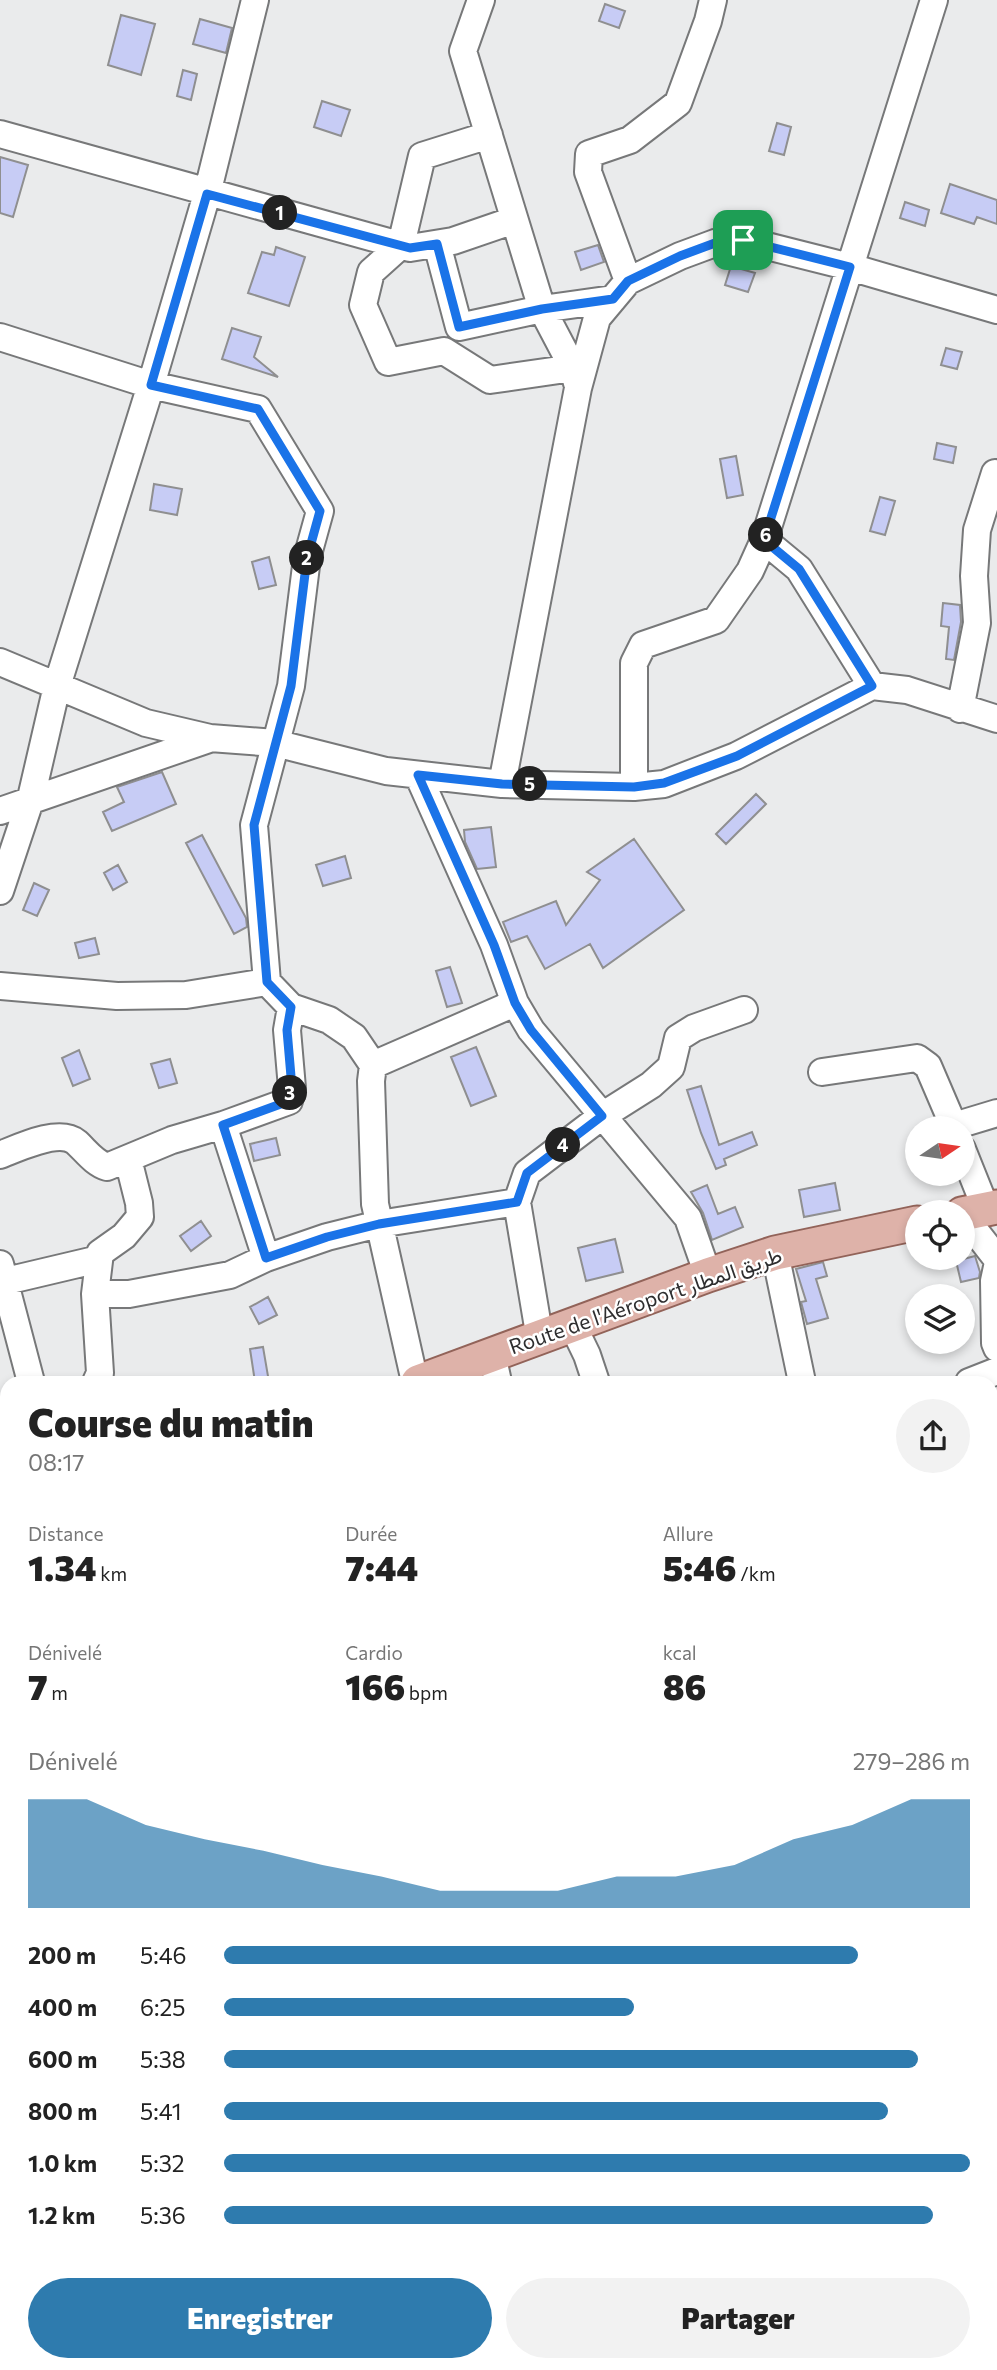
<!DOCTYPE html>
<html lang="fr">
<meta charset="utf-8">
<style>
:root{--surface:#fff;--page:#f2f2f2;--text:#222;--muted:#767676;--accent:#2e7bae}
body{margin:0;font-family:Commissioner,Vazirmatn,sans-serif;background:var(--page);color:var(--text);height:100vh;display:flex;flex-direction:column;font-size:26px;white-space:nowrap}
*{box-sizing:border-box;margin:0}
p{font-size:23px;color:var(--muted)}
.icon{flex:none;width:38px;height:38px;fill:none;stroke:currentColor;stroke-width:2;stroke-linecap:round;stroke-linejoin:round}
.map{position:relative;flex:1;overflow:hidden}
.panel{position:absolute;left:0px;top:1376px;width:998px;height:996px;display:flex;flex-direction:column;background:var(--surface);border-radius:21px 21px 0 0;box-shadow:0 4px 10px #0003}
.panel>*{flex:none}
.needle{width:46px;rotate:77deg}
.tools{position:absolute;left:905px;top:1116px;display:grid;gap:14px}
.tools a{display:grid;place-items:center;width:70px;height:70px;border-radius:50%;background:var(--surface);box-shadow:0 4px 10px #0003;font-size:35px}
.pin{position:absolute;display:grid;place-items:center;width:60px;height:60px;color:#fff;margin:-30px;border-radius:14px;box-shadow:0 4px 10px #0006}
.km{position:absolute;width:35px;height:35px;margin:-18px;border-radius:50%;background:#222;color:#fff;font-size:19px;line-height:35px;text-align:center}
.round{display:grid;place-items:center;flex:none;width:74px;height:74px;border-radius:37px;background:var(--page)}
.summary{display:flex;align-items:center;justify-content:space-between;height:119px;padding:0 28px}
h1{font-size:38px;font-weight:800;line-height:52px}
.figures{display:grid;grid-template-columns:repeat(3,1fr);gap:10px;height:119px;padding:7px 28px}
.figures div{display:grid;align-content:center}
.figures b{font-size:35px;font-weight:800}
.figures small{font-size:19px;font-weight:400}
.figures p{font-size:19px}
.chart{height:196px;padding:14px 28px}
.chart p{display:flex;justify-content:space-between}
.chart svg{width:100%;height:126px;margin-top:7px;fill:var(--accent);opacity:.7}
.primary-button{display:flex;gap:14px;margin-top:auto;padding:14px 28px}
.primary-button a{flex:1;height:80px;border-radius:42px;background:var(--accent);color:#fff;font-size:28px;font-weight:800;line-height:80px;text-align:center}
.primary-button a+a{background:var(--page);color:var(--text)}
ul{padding:0 28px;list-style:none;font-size:23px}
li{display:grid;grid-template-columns:112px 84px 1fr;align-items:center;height:52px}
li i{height:18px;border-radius:9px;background:var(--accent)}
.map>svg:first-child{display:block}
</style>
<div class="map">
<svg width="997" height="2370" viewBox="0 0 997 2370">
<rect width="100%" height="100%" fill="#eaebec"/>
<path fill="#c7ccf5" stroke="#8f8f90" stroke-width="2" d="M 605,4 L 625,11 L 619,28 L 599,21 Z
M 121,15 L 155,24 L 141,75 L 108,65 Z
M 200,19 L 232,28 L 226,53 L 193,44 Z
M 183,70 L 197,74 L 191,100 L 177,96 Z
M 322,101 L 350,110 L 341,136 L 314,127 Z
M 777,123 L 791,127 L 784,155 L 769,151 Z
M 0,157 L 28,165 L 13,217 L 0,213 Z
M 950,184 L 997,200 L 997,224 L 977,217 L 974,224 L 941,213 Z
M 905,202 L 929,210 L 925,226 L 900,218 Z
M 598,245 L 604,262 L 581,270 L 575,252 Z
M 276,247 L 305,257 L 289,306 L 248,293 L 262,252 L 274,255 Z
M 731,266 L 755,273 L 748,292 L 725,285 Z
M 232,328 L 261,337 L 254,357 L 278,377 L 222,359 Z
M 946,348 L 962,352 L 957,369 L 941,365 Z
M 937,443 L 956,447 L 953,463 L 934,459 Z
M 736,456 L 743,495 L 727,498 L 720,459 Z
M 154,484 L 182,489 L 177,515 L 150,510 Z
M 880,497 L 895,501 L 885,535 L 870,531 Z
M 269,557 L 276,585 L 259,589 L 252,562 Z
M 943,603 L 960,605 L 961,622 L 954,660 L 946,659 L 949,627 L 941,626 Z
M 162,772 L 176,804 L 112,831 L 103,812 L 124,802 L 117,787 Z
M 756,794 L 766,804 L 726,844 L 716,834 Z
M 491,827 L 496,867 L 477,869 L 465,842 L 464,830 Z
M 202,835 L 246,918 L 247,927 L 234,934 L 186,843 Z
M 634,839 L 684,910 L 603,968 L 590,944 L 545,969 L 527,936 L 511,942 L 503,922 L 556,901 L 566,925 L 600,880 L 587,872 Z
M 345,856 L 351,878 L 323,886 L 316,865 Z
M 118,865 L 127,882 L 113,890 L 104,873 Z
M 34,883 L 49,890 L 37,916 L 23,910 Z
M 95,938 L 99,954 L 79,958 L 75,943 Z
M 450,967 L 462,1003 L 447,1007 L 436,971 Z
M 476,1047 L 496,1096 L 471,1106 L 451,1057 Z
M 79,1050 L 90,1079 L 73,1086 L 62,1058 Z
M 170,1059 L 177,1083 L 159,1088 L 151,1064 Z
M 701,1086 L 719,1145 L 752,1132 L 757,1145 L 724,1159 L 726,1165 L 716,1169 L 701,1133 L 687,1090 Z
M 276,1138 L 280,1155 L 254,1161 L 250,1144 Z
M 835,1183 L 840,1210 L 804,1217 L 799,1190 Z
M 707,1185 L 718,1214 L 735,1207 L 743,1227 L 712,1240 L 703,1213 L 691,1192 Z
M 201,1221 L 211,1236 L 191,1251 L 180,1236 Z
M 615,1239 L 623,1272 L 586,1281 L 578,1248 Z
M 975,1256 L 980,1272 L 979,1278 L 961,1282 L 956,1261 Z
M 823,1262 L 827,1276 L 816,1279 L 828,1318 L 807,1324 L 801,1302 L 806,1301 L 796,1269 Z
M 268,1297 L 277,1315 L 259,1324 L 250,1307 Z
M 263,1347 L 269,1382 L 255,1382 L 250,1349 Z"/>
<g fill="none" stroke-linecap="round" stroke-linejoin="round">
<defs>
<path id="minor" d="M 481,0 L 463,51 L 542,309 L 573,368 L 577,383
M 0,134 L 410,248 L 453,241 L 514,220
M 489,135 L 422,156 L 401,245 L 371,272 L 363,305 L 388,362 L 444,351 L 490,380 L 573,368
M 437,244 L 459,327 L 542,309 L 613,299
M 628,281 L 680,256 L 715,243 L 743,240 L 850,267 L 997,310
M 0,337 L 151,385 L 258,409 L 320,511 L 307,558 L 291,686 L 254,825 L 267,982 L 291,1007 L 329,1020 L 354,1037 L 373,1065 L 371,1081 L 375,1204 L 415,1382
M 764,540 L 799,569 L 872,686
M 0,662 L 146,723 L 210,738 L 275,743 L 386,771 L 502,784 L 634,787 L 664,784 L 736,756 L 872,686 L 907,690 L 997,719
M 960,709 L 977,623 L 974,576 L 977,530 L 995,473
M 418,775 L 494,945 L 515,1003 L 531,1030 L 688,1218 L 708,1275
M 502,784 L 578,388 L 597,318 L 628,281 L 588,172 L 589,154 L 630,140 L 678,103 L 708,21 L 713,0
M 634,787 L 634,663 L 643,645 L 716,620 L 750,571 L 764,540 L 934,0
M 0,811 L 209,739
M 0,891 L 31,798 L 57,686 L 151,385 L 207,194 L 255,0
M 0,986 L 117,996 L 186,995 L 267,982
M 373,1065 L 515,1003
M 822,1072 L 917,1058 L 928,1066 L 955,1129
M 223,1125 L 266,1258 L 327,1237 L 379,1224 L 517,1202
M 954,1126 L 997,1113
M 962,1149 L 986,1209
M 0,1155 C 18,1148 59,1128 76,1142 C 86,1151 94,1163 107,1167 L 172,1140 L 223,1125 L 289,1101 L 292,1088 L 287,1030 L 291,1007
M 962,1214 L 997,1259
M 775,1253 L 802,1382
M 0,1264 L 31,1382
M 997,1267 L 994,1281 L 995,1343 L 997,1348
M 6,1281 L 99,1259
M 95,1294 L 129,1294 L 230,1275 L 266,1258
M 572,1324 L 587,1355 L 596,1382
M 540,1339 L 517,1202 L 527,1173 L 602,1116 L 651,1085 L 671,1067 L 678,1038 L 694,1028 L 744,1010
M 492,1354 L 498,1382
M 96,1382 L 100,1373 L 95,1294 L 100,1253 L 124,1236 L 140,1217 L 139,1203 L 128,1159
M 969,1382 L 997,1371
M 990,1599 L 997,1593
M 990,1622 L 997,1625
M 0,1766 L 7,1764
M 990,1855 L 997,1856
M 990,1946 L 997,1946
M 0,2055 L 7,2054
M 990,2057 L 997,2068
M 0,2151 L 7,2149
M 990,2221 L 997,2219
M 990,2318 L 997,2318
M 0,2345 L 7,2342
M 242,2364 L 243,2370
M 882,2364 L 883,2370
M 132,2370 L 142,2364
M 456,2370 L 505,2364
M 668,2370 L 670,2364"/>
<path id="major" d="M 962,1214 L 997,1207
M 418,1382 L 708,1275 L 775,1253 L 917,1223
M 0,1541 L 7,1538"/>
</defs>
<use href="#minor" stroke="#777879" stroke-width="30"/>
<use href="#major" stroke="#926359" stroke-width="37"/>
<use href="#minor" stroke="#fff" stroke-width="26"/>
<use href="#major" stroke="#deb2a9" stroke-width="33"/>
</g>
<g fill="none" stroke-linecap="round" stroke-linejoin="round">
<defs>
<path id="route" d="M 207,194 L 410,248 L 437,244 L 459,327 L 542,309 L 613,299 L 628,281 L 680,256 L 715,243 L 743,240 L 850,267 L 764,540 L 799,569 L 872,686 L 737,756 L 664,783 L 634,787 L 502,784 L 418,775 L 494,945 L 515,1003 L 531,1030 L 602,1116 L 527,1173 L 517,1202 L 379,1224 L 327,1237 L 266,1258 L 223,1125 L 289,1101 L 292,1088 L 287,1030 L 291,1007 L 267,982 L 254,825 L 291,686 L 307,558 L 320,511 L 258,409 L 151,385 Z"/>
</defs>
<use href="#route" stroke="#fff" stroke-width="14"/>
<use href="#route" stroke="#1a73e8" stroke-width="9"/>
</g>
<g text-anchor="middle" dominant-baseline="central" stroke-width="5" stroke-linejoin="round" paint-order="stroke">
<g font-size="21" fill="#2e2e2f" stroke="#fff">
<text transform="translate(645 1300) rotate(-19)">Route de l'Aéroport طريق المطار</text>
</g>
</g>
</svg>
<div class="tools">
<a><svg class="needle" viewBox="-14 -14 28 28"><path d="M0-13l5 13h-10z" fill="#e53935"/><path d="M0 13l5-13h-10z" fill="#767676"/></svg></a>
<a><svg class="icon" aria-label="locate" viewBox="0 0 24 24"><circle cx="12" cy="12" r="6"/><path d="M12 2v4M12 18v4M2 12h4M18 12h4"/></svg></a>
<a><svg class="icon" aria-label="layers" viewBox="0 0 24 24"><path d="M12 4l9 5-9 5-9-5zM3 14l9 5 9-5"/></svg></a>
</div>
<div class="pin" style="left:743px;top:240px;background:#1e9e55"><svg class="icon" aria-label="arrive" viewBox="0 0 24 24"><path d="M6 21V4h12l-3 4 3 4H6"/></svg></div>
<b class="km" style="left:280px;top:213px">1</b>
<b class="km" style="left:307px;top:558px">2</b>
<b class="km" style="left:290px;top:1093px">3</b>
<b class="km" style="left:563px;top:1145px">4</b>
<b class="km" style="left:530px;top:784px">5</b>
<b class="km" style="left:766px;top:535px">6</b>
<section class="panel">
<div class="summary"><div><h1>Course du matin</h1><p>08:17</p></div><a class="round"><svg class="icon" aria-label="share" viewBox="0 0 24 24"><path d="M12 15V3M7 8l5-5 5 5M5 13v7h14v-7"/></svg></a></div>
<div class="figures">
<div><p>Distance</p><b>1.34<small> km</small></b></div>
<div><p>Durée</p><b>7:44</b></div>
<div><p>Allure</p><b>5:46<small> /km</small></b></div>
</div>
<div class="figures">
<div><p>Dénivelé</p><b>7<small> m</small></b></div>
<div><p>Cardio</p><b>166<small> bpm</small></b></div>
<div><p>kcal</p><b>86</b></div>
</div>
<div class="chart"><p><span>Dénivelé</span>279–286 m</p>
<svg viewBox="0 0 160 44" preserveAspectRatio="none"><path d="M0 44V6L10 6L20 15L30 20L40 24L50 29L60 33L70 38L80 38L90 38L100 33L110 33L120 29L130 20L140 15L150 6L160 6V44z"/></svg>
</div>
<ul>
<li><b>200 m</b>5:46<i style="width:85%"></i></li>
<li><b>400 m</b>6:25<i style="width:55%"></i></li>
<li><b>600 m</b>5:38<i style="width:93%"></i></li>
<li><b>800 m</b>5:41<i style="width:89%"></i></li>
<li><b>1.0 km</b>5:32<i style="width:100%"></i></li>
<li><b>1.2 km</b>5:36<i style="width:95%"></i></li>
</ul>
<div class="primary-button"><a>Enregistrer</a><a>Partager</a></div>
</section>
</div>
